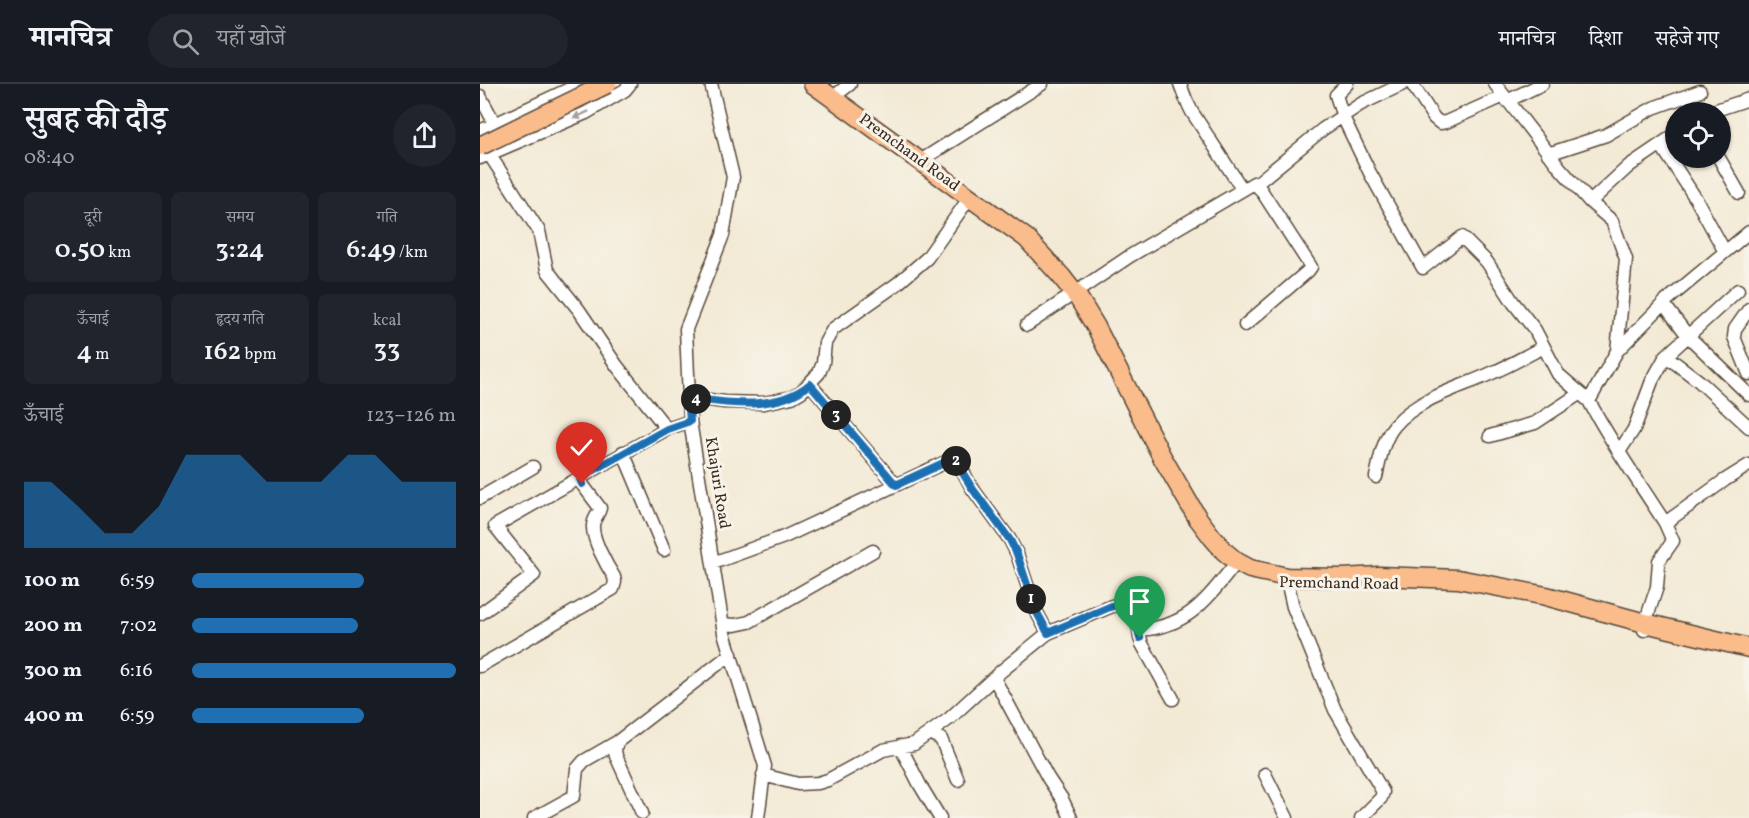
<!DOCTYPE html>
<html lang="hi">
<meta charset="utf-8">
<style>
:root{--surface:#171b24;--page:#20242c;--text:#f1f3f6;--muted:#9ea1a6;--line:#363941;--accent:#1f6fb2}
body{margin:0;font-family:Vollkorn,"Noto Serif Devanagari",serif;background:var(--page);color:var(--text);height:100vh;display:flex;flex-direction:column;font-size:22px;white-space:nowrap}
*{box-sizing:border-box;margin:0}
p{font-size:20px;color:var(--muted)}
.icon{flex:none;width:33px;height:33px;fill:none;stroke:currentColor;stroke-width:2;stroke-linecap:round;stroke-linejoin:round}
.map{position:relative;flex:1;overflow:hidden}
.panel{display:flex;flex-direction:column;background:var(--surface);width:480px}
.panel>*{flex:none}
.tools{position:absolute;left:1185px;top:18px;display:grid;gap:12px}
.tools a{display:grid;place-items:center;width:66px;height:66px;border-radius:50%;background:var(--surface);box-shadow:0 2px 4px #0004;font-size:30px}
.pin{position:absolute;display:grid;place-items:center;width:51px;height:51px;color:#fff;margin:-62px -26px;border-radius:50% 50% 50% 0;rotate:-45deg;box-shadow:0 0 6px #0007}
.pin .icon{rotate:45deg}
.km{position:absolute;width:30px;height:30px;margin:-15px;border-radius:50%;background:#222;color:#fff;font-size:16px;line-height:30px;text-align:center}
.round{display:grid;place-items:center;flex:none;width:63px;height:63px;border-radius:32px;background:var(--page)}
.summary{display:flex;align-items:center;justify-content:space-between;height:102px;padding:0 24px}
h1{font-size:33px;font-weight:600;line-height:45px}
.metrics{display:grid;grid-template-columns:repeat(3,1fr);gap:9px;height:102px;padding:6px 24px}
.metrics div{display:grid;align-content:center;border-radius:9px;background:var(--page);text-align:center}
.metrics b{font-size:26px;font-weight:600}
.metrics small{font-size:16px;font-weight:400}
.metrics p{font-size:16px}
.chart{height:168px;padding:12px 24px}
.chart p{display:flex;justify-content:space-between}
.chart svg{width:100%;height:108px;margin-top:6px;fill:var(--accent);opacity:.7}
ul{padding:0 24px;list-style:none;font-size:20px}
li{display:grid;grid-template-columns:96px 72px 1fr;align-items:center;height:45px}
li i{height:15px;border-radius:8px;background:var(--accent)}
header{display:flex;align-items:center;gap:36px;box-sizing:border-box;height:84px;padding:0 30px;background:var(--surface);border-bottom:2px solid var(--line)}
header strong{font-size:28px}
nav{display:flex;gap:33px;margin-inline-start:auto;font-size:21px}
.search{width:420px;height:54px;background:var(--page);display:flex;align-items:center;gap:15px;box-sizing:border-box;padding:0 21px;border-radius:33px;color:var(--muted);font-size:22px}
main{display:flex;flex:1;min-height:0}
.map>svg:first-child{display:block}
</style>
<header>
<strong>मानचित्र</strong>
<div class="search"><svg class="icon" aria-label="search" viewBox="0 0 24 24"><circle cx="10" cy="10" r="6"/><path d="M15 15l6 6"/></svg>यहाँ खोजें</div>
<nav><a>मानचित्र</a><a>दिशा</a><a>सहेजे गए</a></nav>
</header>
<main>
<section class="panel">
<div class="summary"><div><h1>सुबह की दौड़</h1><p>08:40</p></div><a class="round"><svg class="icon" aria-label="share" viewBox="0 0 24 24"><path d="M12 15V3M7 8l5-5 5 5M5 13v7h14v-7"/></svg></a></div>
<div class="metrics">
<div><p>दूरी</p><b>0.50<small> km</small></b></div>
<div><p>समय</p><b>3:24</b></div>
<div><p>गति</p><b>6:49<small> /km</small></b></div>
</div>
<div class="metrics">
<div><p>ऊँचाई</p><b>4<small> m</small></b></div>
<div><p>हृदय गति</p><b>162<small> bpm</small></b></div>
<div><p>kcal</p><b>33</b></div>
</div>
<div class="chart"><p><span>ऊँचाई</span>123–126 m</p>
<svg viewBox="0 0 160 44" preserveAspectRatio="none"><path d="M0 44V17L10 17L20 27L30 38L40 38L50 27L60 6L70 6L80 6L90 17L100 17L110 17L120 6L130 6L140 17L150 17L160 17V44z"/></svg>
</div>
<ul>
<li><b>100 m</b>6:59<i style="width:65%"></i></li>
<li><b>200 m</b>7:02<i style="width:63%"></i></li>
<li><b>300 m</b>6:16<i style="width:100%"></i></li>
<li><b>400 m</b>6:59<i style="width:65%"></i></li>
</ul>
</section>
<div class="map">
<svg width="1269" height="734" viewBox="0 0 1269 734">
<rect width="100%" height="100%" fill="#f7f3e8"/>
<filter id="ink" filterUnits="userSpaceOnUse"><feTurbulence type="fractalNoise" baseFrequency=".0167" numOctaves="2"/><feDisplacementMap in="SourceGraphic" scale="12" xChannelSelector="R" yChannelSelector="G"/><feConvolveMatrix kernelMatrix="1 2 1 2 8 2 1 2 1" color-interpolation-filters="sRGB"/></filter>
<filter id="wash" filterUnits="userSpaceOnUse"><feTurbulence type="fractalNoise" baseFrequency=".008" numOctaves="4" result="noise"/><feDisplacementMap in="SourceGraphic" scale="24" xChannelSelector="R" yChannelSelector="G"/><feGaussianBlur stdDeviation="1.35" result="paint"/><feColorMatrix in="noise" values="0 0 0 0 0 0 0 0 0 0 0 0 0 0 0 0 0 1.4 0 .05"/><feComposite in="paint" operator="in"/></filter>
<g filter="url(#wash)">
<rect width="100%" height="100%" fill="#f3ead5"/>
</g>
<g filter="url(#ink)">
<g fill="none" stroke-linecap="round" stroke-linejoin="round">
<defs>
<path id="minor" d="M 231,0 L 253,93 L 243,151 L 206,245 L 210,337 L 244,549 L 285,682 L 278,734
M 700,0 L 706,16 L 712,28 L 762,105
M 867,0 L 856,11 L 863,33 L 890,89 L 943,184 L 982,153 L 1007,178 L 1033,218 L 1055,246 L 1078,290 L 1109,317
M 932,0 L 954,34 L 960,39 L 966,38 L 1024,12
M 1015,0 L 1080,84 L 1110,118 L 1132,137 L 1146,175 L 1137,267 L 1109,317 C 1131,359 1159,398 1185,439
M 0,12 L 15,40
M 352,14 L 370,0
M 1027,17 L 1062,0
M 1230,28 L 1269,15
M 0,47 L 100,0
M 1,47 L 11,73 L 59,147 L 67,186 L 99,226 L 137,282 L 187,345 L 210,337
M 1181,61 L 1216,115 L 1245,168
M 1068,70 L 1126,51 L 1173,24 L 1220,7
M 0,74 L 106,29 L 145,6 L 150,0
M 1239,74 L 1259,109
M 440,77 L 562,0
M 776,100 L 843,45 L 881,20 L 923,0
M 1110,118 L 1149,82 L 1196,50
M 1183,219 L 1208,252 L 1269,311
M 1269,225 L 1255,245 L 1254,253 L 1269,290
M 547,241 L 650,172 L 774,99 L 781,106 L 831,183 L 828,187 L 765,241
M 1137,267 L 1186,217 L 1269,148
M 1186,272 L 1219,297 L 1269,343
M 330,300 L 416,401
M 208,313 L 244,318 L 284,319 L 312,313 L 322,307 L 339,289 L 343,279 L 345,259 L 353,245 L 417,200 L 447,174 L 490,113
M 1010,352 L 1055,339 L 1099,310
M 143,368 L 184,466
M 1139,368 L 1154,345 L 1172,297 L 1186,272 L 1258,206
M 896,393 C 900,375 903,355 915,341 C 938,314 983,303 1014,288 C 1031,281 1047,271 1064,263
M 0,414 L 53,383
M 233,479 L 304,453 L 472,375 L 480,382 L 492,404 L 530,456 L 537,470 L 555,525 L 568,549
M 808,501 L 813,523 L 855,626 L 903,708 L 901,714 L 881,734
M 0,530 L 54,491 L 15,442 L 101,393
M 243,540 L 255,541 L 269,538 L 393,467
M 659,545 L 660,554 L 662,560 L 693,615
M 1164,546 L 1165,539 L 1177,503 L 1179,477 L 1193,457 L 1185,439 L 1245,396 L 1269,381
M 0,582 L 133,505 L 135,498 L 134,493 C 127,482 112,455 113,442 C 113,435 119,430 120,424 L 102,400 L 100,395 L 103,392 L 187,345
M 514,594 L 568,694 L 582,715 L 591,734
M 451,650 L 461,655 L 478,696
M 420,662 L 440,701 L 460,734
M 785,690 L 807,734
M 283,691 L 318,700 L 338,699 L 348,696 L 403,666 L 434,660 L 469,635 L 519,589 L 568,549 L 632,522 C 658,518 648,532 661,546 C 711,542 728,513 757,478
M 162,729 L 136,672 L 135,666 L 137,658 L 251,570
M 54,734 L 94,712 L 97,685 L 104,677 L 137,658"/>
<path id="highway" d="M 333,0 L 546,154 L 581,192 L 599,215 L 616,243 L 682,373 L 717,433 L 732,453 L 745,468 L 757,478 L 770,485 L 807,493 L 862,494 L 899,492 L 978,495 L 1066,512 L 1165,539 L 1269,564"/>
</defs>
<use href="#minor" stroke="#574739" stroke-width="15"/>
<use href="#highway" stroke="#574739" stroke-width="21"/>
<use href="#minor" stroke="#fff" stroke-width="12"/>
<use href="#highway" stroke="#fabc8b" stroke-width="18"/>
<defs>
<path id="highway-bridge" d="M 0,62 L 127,0"/>
</defs>
<use href="#highway-bridge" stroke="#574739" stroke-width="21" stroke-linecap="butt"/>
<use href="#highway-bridge" stroke="#fabc8b" stroke-width="18"/>
</g>
<defs><path id="oneway-solid" d="M-6-.8H1V-3.2L6.5 0L1 3.2V.8H-6Z" transform="scale(1.5)"/></defs>
<use fill="#a79f9a" href="#oneway-solid" transform="translate(101 31) rotate(155)"/>
</g>
<g fill="none" stroke-linecap="round" stroke-linejoin="round" filter="url(#ink)">
<defs>
<path id="route" d="M 102,400 L 100,395 L 103,392 L 187,345 L 210,337 L 208,314 C 248,319 297,328 330,300 L 416,401 L 470,376 L 474,376 L 476,378 L 492,404 L 530,456 L 537,470 L 555,525 L 568,549 L 632,522 L 644,520 C 655,527 658,543 660,554"/>
</defs>
<use href="#route" stroke="#fff" stroke-width="12"/>
<use href="#route" stroke="#1f6fb2" stroke-width="8"/>
</g>
<g text-anchor="middle" dominant-baseline="central" stroke-width="6" stroke-linejoin="round" paint-order="stroke">
<g font-size="16" fill="#3b2a1e" stroke="#f7f3e8">
<text transform="translate(429 69) rotate(36)">Premchand Road</text>
<text transform="translate(237 399) rotate(81)">Khajuri Road</text>
<text transform="translate(859 500) rotate(1)">Premchand Road</text>
</g>
</g>
</svg>
<div class="tools">
<a><svg class="icon" aria-label="locate" viewBox="0 0 24 24"><circle cx="12" cy="12" r="6"/><path d="M12 2v4M12 18v4M2 12h4M18 12h4"/></svg></a>
</div>
<div class="pin" style="left:660px;top:554px;background:#1e9e55"><svg class="icon" aria-label="arrive" viewBox="0 0 24 24"><path d="M6 21V4h12l-3 4 3 4H6"/></svg></div>
<div class="pin" style="left:102px;top:400px;background:#d93025"><svg class="icon" aria-label="check" viewBox="0 0 24 24"><path d="M5 12l5 5 9-10"/></svg></div>
<b class="km" style="left:551px;top:515px">1</b>
<b class="km" style="left:476px;top:377px">2</b>
<b class="km" style="left:356px;top:331px">3</b>
<b class="km" style="left:216px;top:315px">4</b>
</div>
</main>
